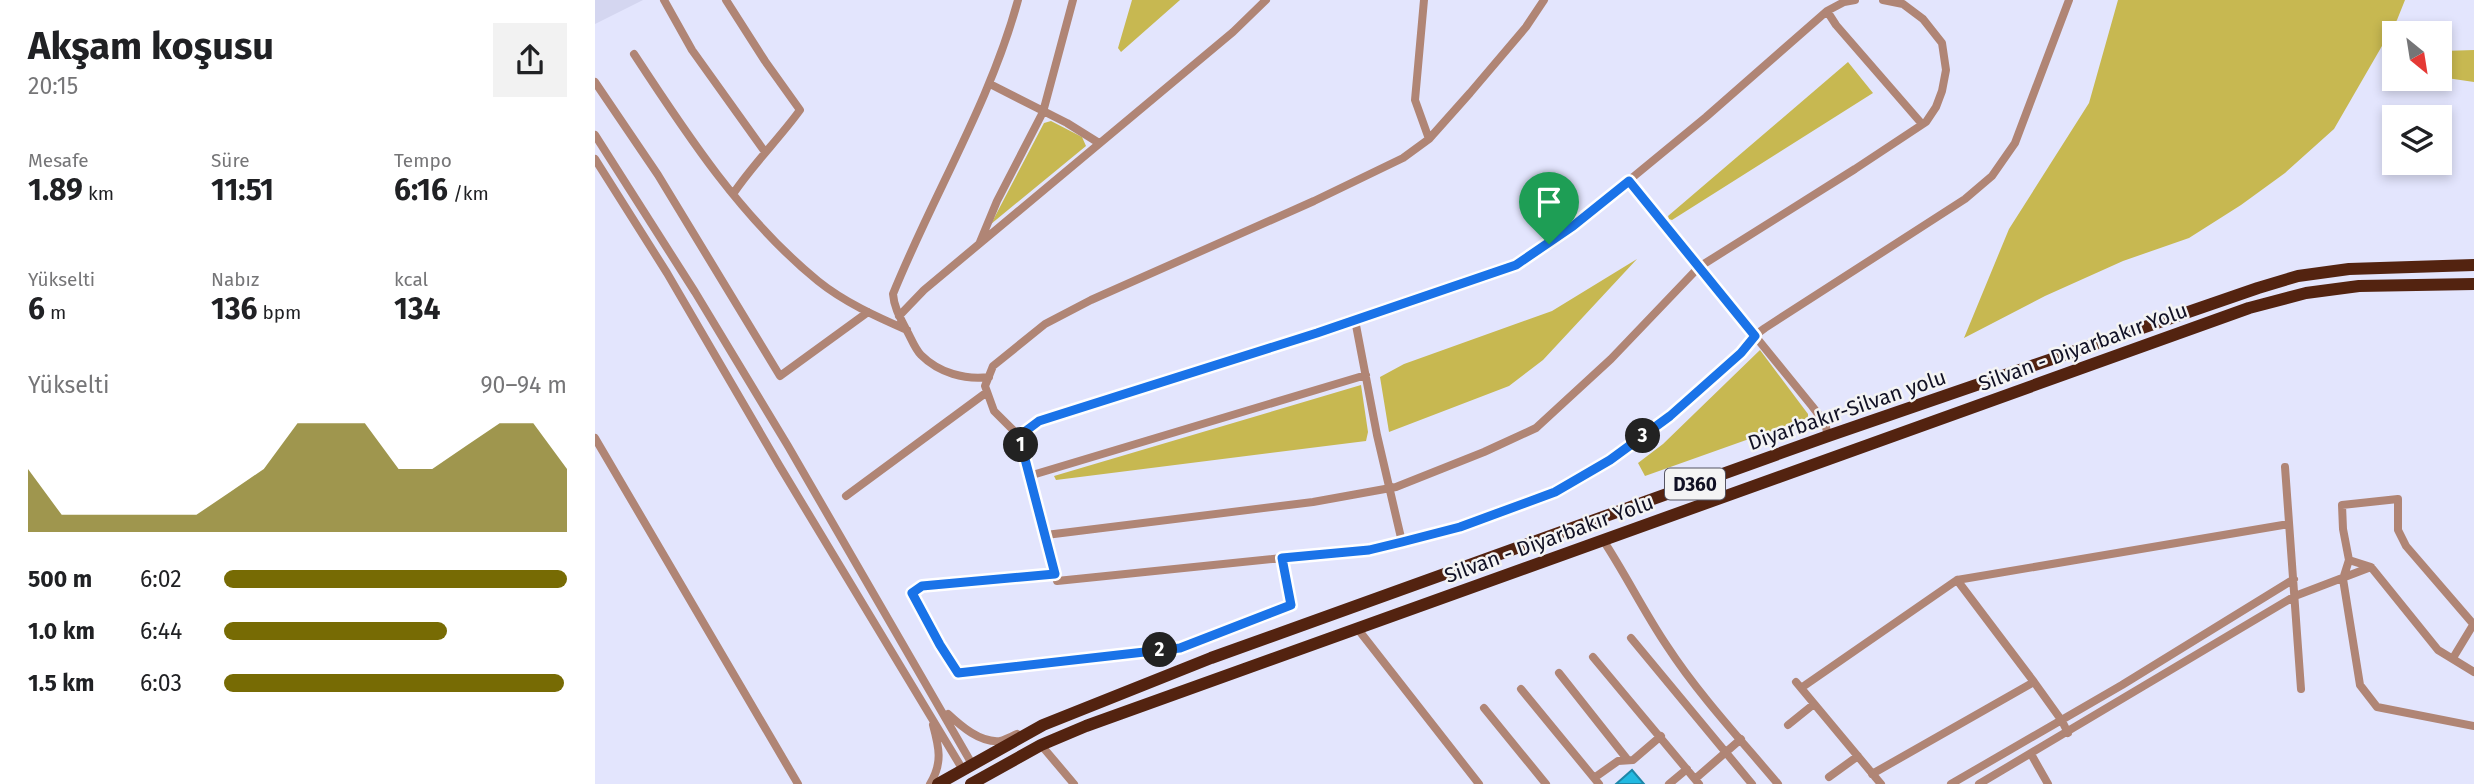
<!DOCTYPE html>
<html lang="tr">
<meta charset="utf-8">
<style>
:root{--surface:#fff;--page:#f2f2f2;--text:#202124;--muted:#757577;--accent:#776b04}
body{margin:0;font-family:"Fira Sans",sans-serif;background:var(--page);color:var(--text);height:100vh;display:flex;flex-direction:column;font-size:26px;white-space:nowrap}
*{box-sizing:border-box;margin:0}
p{font-size:23px;color:var(--muted)}
.icon{flex:none;width:38px;height:38px;fill:none;stroke:currentColor;stroke-width:2;stroke-linecap:round;stroke-linejoin:round}
.map{position:relative;flex:1;overflow:hidden}
.sheet{display:flex;flex-direction:column;background:var(--surface);width:595px}
.sheet>*{flex:none}
.needle{width:46px;rotate:150deg}
.controls{position:absolute;left:1787px;top:21px;display:grid;gap:14px}
.controls a{display:grid;place-items:center;width:70px;height:70px;border-radius:0px;background:var(--surface);box-shadow:0 4px 10px #0003;font-size:35px}
.pin{position:absolute;display:grid;place-items:center;width:60px;height:60px;color:#fff;margin:-72px -30px;border-radius:50% 50% 50% 0;rotate:-45deg;box-shadow:0 0 7px #0007}
.pin .icon{rotate:45deg}
.km{position:absolute;width:35px;height:35px;margin:-18px;border-radius:50%;background:#222;color:#fff;font-size:19px;line-height:35px;text-align:center}
.round{display:grid;place-items:center;flex:none;width:74px;height:74px;border-radius:0px;background:var(--page)}
.headline{display:flex;align-items:center;justify-content:space-between;height:119px;padding:0 28px}
h1{font-size:38px;font-weight:700;line-height:52px}
.stats{display:grid;grid-template-columns:repeat(3,1fr);gap:10px;height:119px;padding:7px 28px}
.stats div{display:grid;align-content:center}
.stats b{font-size:30px;font-weight:700}
.stats small{font-size:19px;font-weight:400}
.stats p{font-size:19px}
.chart{height:196px;padding:14px 28px}
.chart p{display:flex;justify-content:space-between}
.chart svg{width:100%;height:126px;margin-top:7px;fill:var(--accent);opacity:.7}
ul{padding:0 28px;list-style:none;font-size:23px}
li{display:grid;grid-template-columns:112px 84px 1fr;align-items:center;height:52px}
li i{height:18px;border-radius:9px;background:var(--accent)}
main{display:flex;flex:1;min-height:0}
.map>svg:first-child{display:block}
</style>
<main>
<section class="sheet">
<div class="headline"><div><h1>Akşam koşusu</h1><p>20:15</p></div><a class="round"><svg class="icon" aria-label="share" viewBox="0 0 24 24"><path d="M12 15V3M7 8l5-5 5 5M5 13v7h14v-7"/></svg></a></div>
<div class="stats">
<div><p>Mesafe</p><b>1.89<small> km</small></b></div>
<div><p>Süre</p><b>11:51</b></div>
<div><p>Tempo</p><b>6:16<small> /km</small></b></div>
</div>
<div class="stats">
<div><p>Yükselti</p><b>6<small> m</small></b></div>
<div><p>Nabız</p><b>136<small> bpm</small></b></div>
<div><p>kcal</p><b>134</b></div>
</div>
<div class="chart"><p><span>Yükselti</span>90–94 m</p>
<svg viewBox="0 0 160 44" preserveAspectRatio="none"><path d="M0 44V22L10 38L20 38L30 38L40 38L50 38L60 30L70 22L80 6L90 6L100 6L110 22L120 22L130 14L140 6L150 6L160 22V44z"/></svg>
</div>
<ul>
<li><b>500 m</b>6:02<i style="width:100%"></i></li>
<li><b>1.0 km</b>6:44<i style="width:65%"></i></li>
<li><b>1.5 km</b>6:03<i style="width:99%"></i></li>
</ul>
</section>
<div class="map">
<svg width="1879" height="784" viewBox="0 0 1879 784">
<rect width="100%" height="100%" fill="#e3e5fd"/>
<path fill="#d4d6f0" d="M 0,0 L 48,0 L 0,24 Z"/>
<path fill="#c7b851" d="M 537,0 L 585,0 L 526,52 L 523,48 Z
M 1523,0 L 1810,0 L 1802,20 L 1739,129 L 1690,173 L 1646,205 L 1594,238 L 1528,261 L 1450,296 L 1369,338 L 1414,229 L 1494,103 Z
M 1879,50 L 1879,82 L 1845,77 L 1845,54 L 1848,51 Z
M 1253,62 L 1278,93 L 1077,220 L 1074,219 L 1073,216 Z
M 456,121 L 487,137 L 491,146 L 396,224 L 449,123 Z
M 1042,259 L 948,360 L 914,386 L 794,432 L 785,377 L 809,364 L 957,311 Z
M 1165,350 L 1213,414 L 1213,418 L 1050,476 L 1043,463 L 1068,444 Z
M 766,385 L 773,432 L 771,441 L 461,480 L 459,476 Z"/>
<path fill="#22b9e1" stroke="#1d87a9" stroke-width="2" d="M 1037,770 L 1049,784 L 1021,784 Z"/>
<g fill="none" stroke-linecap="round" stroke-linejoin="round">
<path stroke="#b08575" stroke-width="8" d="M 69,0 L 97,50 L 170,152
M 131,0 L 170,61 L 205,110 C 184,139 158,164 138,194
M 829,0 L 820,100 L 834,139
M 949,0 L 931,27 L 875,93 L 834,139 L 808,158 L 719,201 L 496,300 L 450,324 L 398,366 L 390,386 L 399,411 L 424,436 L 462,581 L 774,549 L 865,527 L 960,492 L 1015,460 L 1075,416 L 1146,353 L 1159,336 L 1170,328 L 1370,199 L 1397,176 L 1420,143 L 1474,0
M 1232,11 L 1241,25 L 1327,124
M 39,54 C 92,135 147,219 223,281 C 249,302 282,317 312,330
M 0,82 L 63,175 L 185,376 L 273,312
M 395,84 L 472,123 L 504,143
M 0,135 L 100,292 L 193,446 L 377,764
M 0,159 L 72,273 L 184,465 L 368,770
M 1034,181 L 1217,406 L 1230,423 L 1233,436
M 385,242 L 402,201 L 448,112 L 478,0
M 304,316 L 329,290 L 638,32 L 671,0
M 760,320 L 782,435 L 807,542
M 394,377 C 370,380 344,373 326,355 C 320,349 316,338 312,331 C 306,319 299,308 298,294 C 338,195 395,103 423,0
M 424,436 L 444,421 L 722,333 L 921,265 L 987,219 L 1111,117 L 1232,11 L 1249,2 L 1260,0
M 0,438 L 203,784
M 1690,467 L 1706,689
M 434,476 L 771,375
M 251,496 L 392,392
M 451,535 L 718,502 L 801,487 L 889,452 L 941,428 L 1016,359 L 1104,267 L 1260,169 L 1331,122 L 1341,107 L 1347,91 L 1351,70 L 1347,43 L 1328,19 L 1308,4 L 1288,0
M 1008,540 C 1031,575 1049,612 1072,646 C 1104,695 1145,739 1183,784
M 1754,560 L 1776,567
M 460,574 L 327,586 L 317,593 L 345,644 L 363,673 L 585,648 L 697,605 L 687,558
M 1362,580 L 1439,682 L 1467,721 L 1473,733
M 1879,625 L 1811,546 L 1803,530 L 1803,499 L 1747,505 L 1748,529 L 1754,560 L 1748,579 L 1765,685 L 1782,707 L 1879,726
M 762,628 L 884,784
M 1036,638 L 1157,784
M 998,657 L 1104,784
M 1858,658 L 1878,625
M 964,673 L 1032,759
M 1201,682 L 1286,784
M 1206,688 L 1362,580 L 1694,524
M 926,689 L 1004,784
M 889,708 L 951,784
M 353,714 C 366,726 385,743 405,741 C 410,740 417,736 422,734
M 1193,725 L 1219,704
M 446,745 L 479,784
M 1436,754 L 1453,784
M 1277,774 L 1439,682
M 1234,777 L 1263,756
M 999,778 L 1023,761 L 1038,760 L 1066,736
M 1100,779 L 1146,739
M 335,784 C 348,763 344,747 338,725
M 1074,784 L 1092,769
M 1356,784 L 1527,685 L 1699,579
M 1384,784 L 1700,596 L 1776,567 L 1843,650 L 1879,672"/>
<path stroke="#532310" stroke-width="12" d="M 343,784 L 448,725 L 616,658 L 1233,436 L 1663,288 L 1703,276 L 1754,269 L 1879,265
M 376,784 L 446,745 L 491,726 L 1654,308 L 1711,293 L 1764,286 L 1879,284"/>
</g>
<g fill="none" stroke-linecap="round" stroke-linejoin="round">
<defs>
<path id="route" d="M 1034,181 L 1160,336 L 1146,353 L 1075,416 L 1015,460 L 960,492 L 865,527 L 807,542 L 774,550 L 687,558 L 696,605 L 585,648 L 363,673 L 345,645 L 317,593 L 327,586 L 460,574 L 424,436 L 444,421 L 722,333 L 921,265 L 978,226 Z"/>
</defs>
<use href="#route" stroke="#fff" stroke-width="14"/>
<use href="#route" stroke="#1a73e8" stroke-width="9"/>
</g>
<g text-anchor="middle" dominant-baseline="central" stroke-width="5" stroke-linejoin="round" paint-order="stroke">
<rect fill="#f4f4f4" stroke="#555563" stroke-width="2" x="1070" y="468.5" width="60" height="31" rx="5"/>
<g font-size="19" font-weight="bold" fill="#111125">
<text x="1100" y="484">D360</text>
</g>
<g font-size="21" fill="#111125" stroke="#f4f4f4">
<text transform="translate(1488 347) rotate(-20)">Silvan - Diyarbakır Yolu</text>
<text transform="translate(1252 410) rotate(-19)">Diyarbakır-Silvan yolu</text>
<text transform="translate(954 539) rotate(-20)">Silvan - Diyarbakır Yolu</text>
</g>
</g>
</svg>
<div class="controls">
<a><svg class="needle" viewBox="-14 -14 28 28"><path d="M0-13l5 13h-10z" fill="#e53935"/><path d="M0 13l5-13h-10z" fill="#757577"/></svg></a>
<a><svg class="icon" aria-label="layers" viewBox="0 0 24 24"><path d="M12 4l9 5-9 5-9-5zM3 14l9 5 9-5"/></svg></a>
</div>
<div class="pin" style="left:954px;top:244px;background:#1e9e55"><svg class="icon" aria-label="arrive" viewBox="0 0 24 24"><path d="M6 21V4h12l-3 4 3 4H6"/></svg></div>
<b class="km" style="left:426px;top:445px">1</b>
<b class="km" style="left:565px;top:650px">2</b>
<b class="km" style="left:1048px;top:436px">3</b>
</div>
</main>
